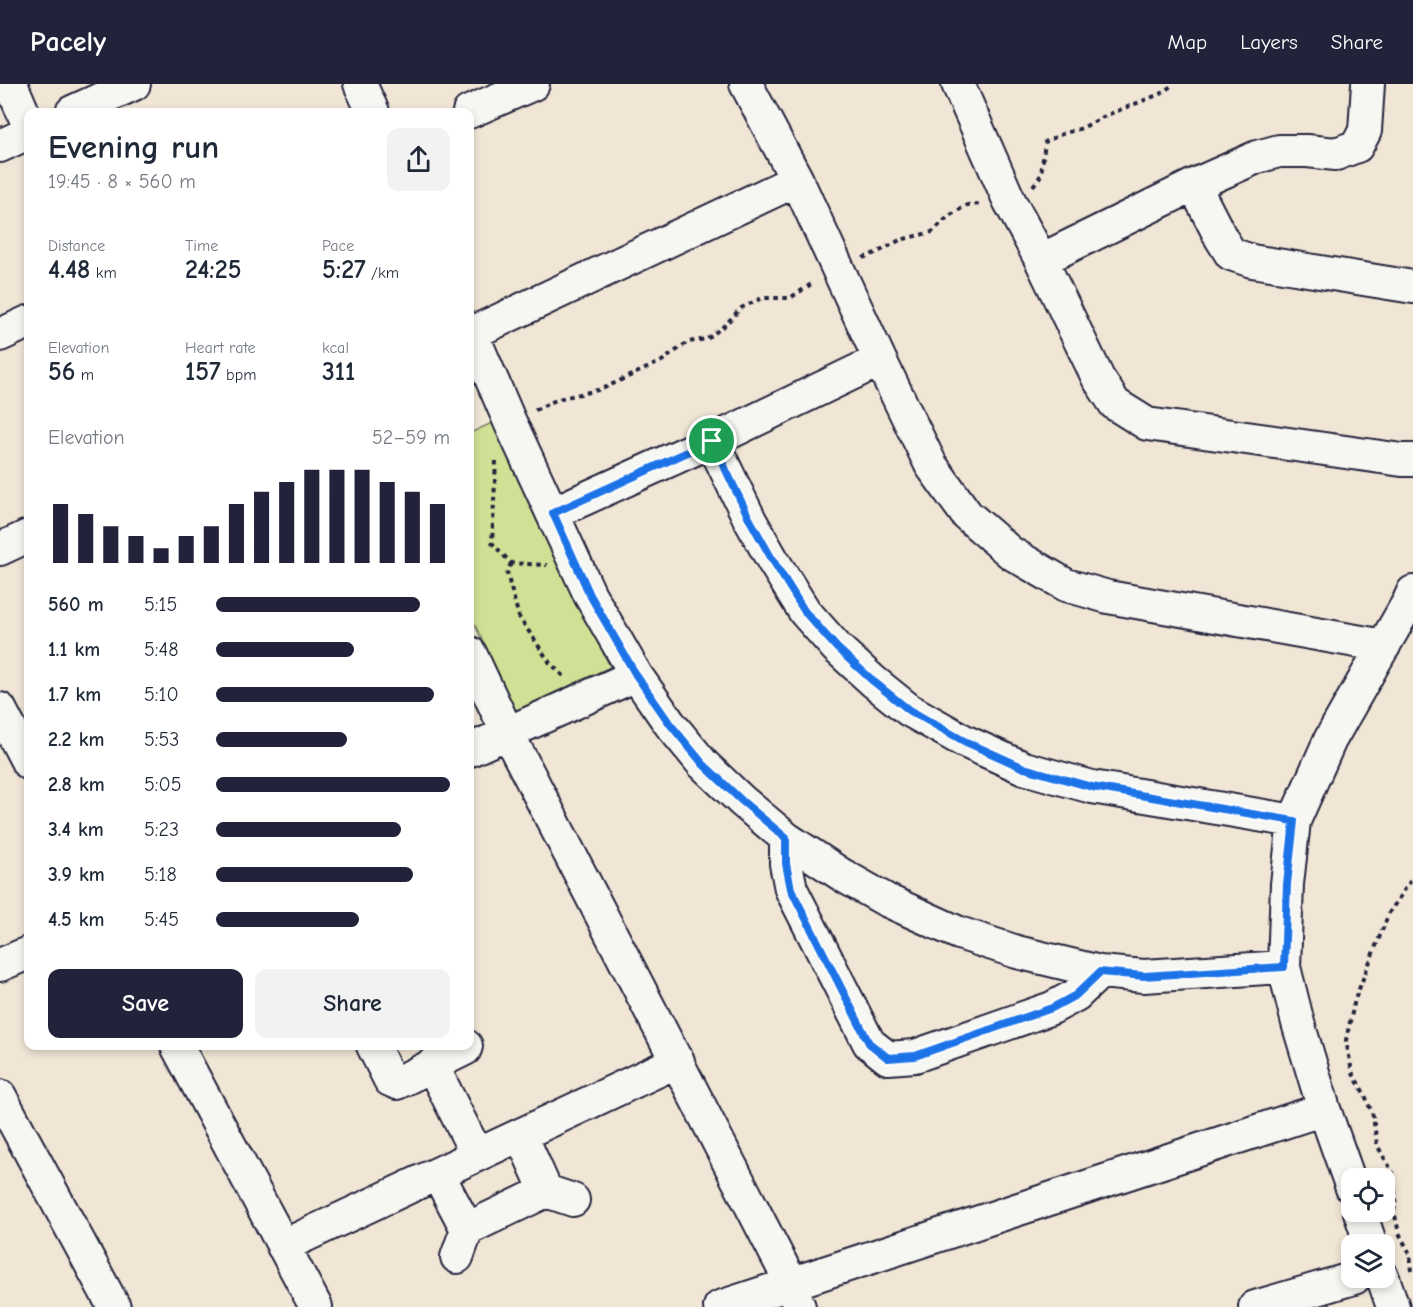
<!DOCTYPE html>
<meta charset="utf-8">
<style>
:root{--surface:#fff;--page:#f2f2f3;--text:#1f2937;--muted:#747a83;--accent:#22223b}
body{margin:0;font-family:"Comic Neue",sans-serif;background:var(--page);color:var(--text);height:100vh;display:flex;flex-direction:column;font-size:22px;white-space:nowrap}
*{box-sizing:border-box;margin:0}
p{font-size:20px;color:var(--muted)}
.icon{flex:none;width:33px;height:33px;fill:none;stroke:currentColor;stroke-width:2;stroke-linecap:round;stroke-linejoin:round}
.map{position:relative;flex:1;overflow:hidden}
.sheet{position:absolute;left:24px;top:24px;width:450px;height:942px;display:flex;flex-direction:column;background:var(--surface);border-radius:12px;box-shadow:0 3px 9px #0003}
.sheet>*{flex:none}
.fabs{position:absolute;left:1341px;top:1084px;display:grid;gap:12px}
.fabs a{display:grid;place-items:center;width:54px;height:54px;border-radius:12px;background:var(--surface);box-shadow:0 3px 9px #0003;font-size:30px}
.pin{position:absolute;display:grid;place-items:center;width:51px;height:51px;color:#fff;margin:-26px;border:3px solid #fff;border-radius:50%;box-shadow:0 2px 6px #0007}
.round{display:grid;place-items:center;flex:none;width:63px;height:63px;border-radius:12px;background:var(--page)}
.summary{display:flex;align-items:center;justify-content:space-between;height:102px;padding:0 24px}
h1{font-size:33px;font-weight:700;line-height:45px}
.metrics{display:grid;grid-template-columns:repeat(3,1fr);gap:9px;height:102px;padding:6px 24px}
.metrics div{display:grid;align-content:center}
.metrics b{font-size:26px;font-weight:700}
.metrics small{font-size:16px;font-weight:400}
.metrics p{font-size:16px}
.chart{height:168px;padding:12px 24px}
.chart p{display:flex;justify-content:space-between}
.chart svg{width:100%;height:108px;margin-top:6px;stroke:var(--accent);stroke-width:6}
.cta{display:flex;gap:12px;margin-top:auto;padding:12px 24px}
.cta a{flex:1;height:69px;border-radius:12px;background:var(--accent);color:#fff;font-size:24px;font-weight:700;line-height:69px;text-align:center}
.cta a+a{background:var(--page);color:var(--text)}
ul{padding:0 24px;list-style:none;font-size:20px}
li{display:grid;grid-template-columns:96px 72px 1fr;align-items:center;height:45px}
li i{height:15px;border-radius:8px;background:var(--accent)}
header{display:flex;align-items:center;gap:36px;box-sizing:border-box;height:84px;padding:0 30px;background:var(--accent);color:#fff}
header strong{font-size:28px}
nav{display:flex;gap:33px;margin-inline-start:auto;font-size:21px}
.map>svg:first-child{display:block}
</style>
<header>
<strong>Pacely</strong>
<nav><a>Map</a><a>Layers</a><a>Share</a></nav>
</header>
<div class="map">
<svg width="1413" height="1223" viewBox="0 0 1413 1223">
<rect width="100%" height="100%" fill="#f1e6d6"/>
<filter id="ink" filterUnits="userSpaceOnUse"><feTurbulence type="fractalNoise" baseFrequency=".0167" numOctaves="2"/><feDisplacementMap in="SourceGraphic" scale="12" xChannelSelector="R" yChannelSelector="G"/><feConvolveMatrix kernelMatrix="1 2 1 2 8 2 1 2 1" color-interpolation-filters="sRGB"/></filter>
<g filter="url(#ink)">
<path fill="#d0e195" stroke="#798268" stroke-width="1.5" d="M 494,338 L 610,583 L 515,627 L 470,530 L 470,349 Z"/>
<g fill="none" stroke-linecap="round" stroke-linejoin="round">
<defs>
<path id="minor" d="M 11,0 L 28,40
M 360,0 L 373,28
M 746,0 L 797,96 L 880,276 L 931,381 L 967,431 L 1011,469 L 1066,501 L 1108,513 L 1384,562
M 958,0 L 1009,116 L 1041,176 L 1098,294 L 1115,320 L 1147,340 L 1402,376 L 1413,376
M 72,28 L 134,0
M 469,28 L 533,0
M 0,62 L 28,49
M 1194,101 L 1221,154 L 1231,170 L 1252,177 L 1413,203
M 1041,176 L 1194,101 L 1257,73 L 1279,67 L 1307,67 L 1336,70 L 1357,62 L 1365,47 L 1368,0
M 470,245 L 510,338 L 590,511 L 636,591 L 670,640 L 703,680 L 742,717 L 786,754 L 842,791 L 886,816 L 959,849 L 1017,868 L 1100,888 L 1144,892 L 1284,883
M 470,250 L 797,96
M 0,251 L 28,238
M 712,357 L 750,436 L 772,475 L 805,528 L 837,564 L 873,597 L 909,626 L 964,657 L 1024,684 L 1092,703 L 1294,737
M 553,429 L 712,357 L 880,276
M 0,465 L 28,452
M 470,569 L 507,648 L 791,1199 L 799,1223
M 0,625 L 28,679
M 470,666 L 636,591
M 786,754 L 786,780 L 791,805 L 869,959 L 888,974 L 915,972 L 1052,924 L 1076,911 L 1100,888
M 0,881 L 28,869
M 177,962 L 316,1223
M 373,962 L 390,996 L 397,999 L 465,965 L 466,962
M 432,981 L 477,1071
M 0,1012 L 114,1223
M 438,1090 L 467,1145 L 546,1107 L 521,1051
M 1352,1104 L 1324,1025 L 1298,939 L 1284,883 L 1287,800 L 1294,737 L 1330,656 L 1408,519 L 1413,508
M 546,1107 L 573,1116
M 1360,1128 L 1371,1161
M 283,1162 L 678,977
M 457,1173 L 467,1145
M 1383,1194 L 1393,1223
M 720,1223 L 1324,1025
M 1255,1223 L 1354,1194"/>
</defs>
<use href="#minor" stroke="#22223b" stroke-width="36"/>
<path stroke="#22223b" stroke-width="4" stroke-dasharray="4.5 4.5" stroke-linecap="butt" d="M 1033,102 L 1041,91 L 1045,58 L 1062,50 L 1082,44 L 1107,31 L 1160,10 L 1174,0
M 863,174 L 880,167 L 900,156 L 932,148 L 949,132 L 967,121 L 982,120
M 535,326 L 558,315 L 602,305 L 662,277 L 688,258 L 707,255 L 725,241 L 741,224 L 762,214 L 790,214 L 813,199
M 496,377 L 492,459 L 511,479 L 547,481
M 511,479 L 507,490 L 519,533 L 550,579 L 566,594
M 1412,1187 L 1410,1170 L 1399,1149 L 1394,1127 L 1396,1117 L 1393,1089 L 1377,1061 L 1373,1032 L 1365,1011 L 1352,988 L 1346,956 L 1355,915 L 1389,829 L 1413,793"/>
<use href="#minor" stroke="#f6f6f2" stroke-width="32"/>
</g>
</g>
<g fill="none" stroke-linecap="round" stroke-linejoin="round" filter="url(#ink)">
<defs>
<path id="route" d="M 712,357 L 750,436 L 772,475 L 805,528 L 837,564 L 873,597 L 909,626 L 964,657 L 1024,684 L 1092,703 L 1294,737 L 1287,800 L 1284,883 L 1144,892 L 1100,888 L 1076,911 L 1052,924 L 915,972 L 888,974 L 869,959 L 791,805 L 786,780 L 786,754 L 742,717 L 703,680 L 670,640 L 636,591 L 590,511 L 553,429 Z"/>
</defs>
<use href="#route" stroke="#fff" stroke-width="12"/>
<use href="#route" stroke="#1a73e8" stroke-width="8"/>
</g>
</svg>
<div class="fabs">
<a><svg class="icon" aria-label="locate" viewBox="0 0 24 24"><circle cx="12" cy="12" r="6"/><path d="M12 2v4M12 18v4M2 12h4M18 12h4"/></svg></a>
<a><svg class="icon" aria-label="layers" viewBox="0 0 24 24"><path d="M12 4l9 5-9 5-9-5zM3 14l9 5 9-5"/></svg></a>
</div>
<div class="pin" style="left:712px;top:357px;background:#1e9e55"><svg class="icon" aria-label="arrive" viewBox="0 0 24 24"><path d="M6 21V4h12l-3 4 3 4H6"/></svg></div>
<section class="sheet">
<div class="summary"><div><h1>Evening run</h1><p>19:45 · 8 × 560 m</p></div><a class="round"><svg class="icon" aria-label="share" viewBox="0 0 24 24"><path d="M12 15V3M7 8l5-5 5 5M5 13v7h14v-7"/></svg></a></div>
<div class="metrics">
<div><p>Distance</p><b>4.48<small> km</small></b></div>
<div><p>Time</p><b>24:25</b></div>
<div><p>Pace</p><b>5:27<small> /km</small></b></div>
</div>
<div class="metrics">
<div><p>Elevation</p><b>56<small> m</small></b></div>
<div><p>Heart rate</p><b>157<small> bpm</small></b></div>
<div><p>kcal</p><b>311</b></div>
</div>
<div class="chart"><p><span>Elevation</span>52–59 m</p>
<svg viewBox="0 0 160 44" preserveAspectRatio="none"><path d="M5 44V20M15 44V24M25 44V29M35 44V33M45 44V38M55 44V33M65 44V29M75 44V20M85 44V15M95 44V11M105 44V6M115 44V6M125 44V6M135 44V11M145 44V15M155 44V20"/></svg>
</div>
<ul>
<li><b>560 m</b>5:15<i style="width:87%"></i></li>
<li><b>1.1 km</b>5:48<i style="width:59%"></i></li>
<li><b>1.7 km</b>5:10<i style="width:93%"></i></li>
<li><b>2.2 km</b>5:53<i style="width:56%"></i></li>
<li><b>2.8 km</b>5:05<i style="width:100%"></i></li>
<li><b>3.4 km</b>5:23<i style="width:79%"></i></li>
<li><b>3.9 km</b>5:18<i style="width:84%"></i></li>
<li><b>4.5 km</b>5:45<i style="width:61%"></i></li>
</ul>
<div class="cta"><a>Save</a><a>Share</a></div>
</section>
</div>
